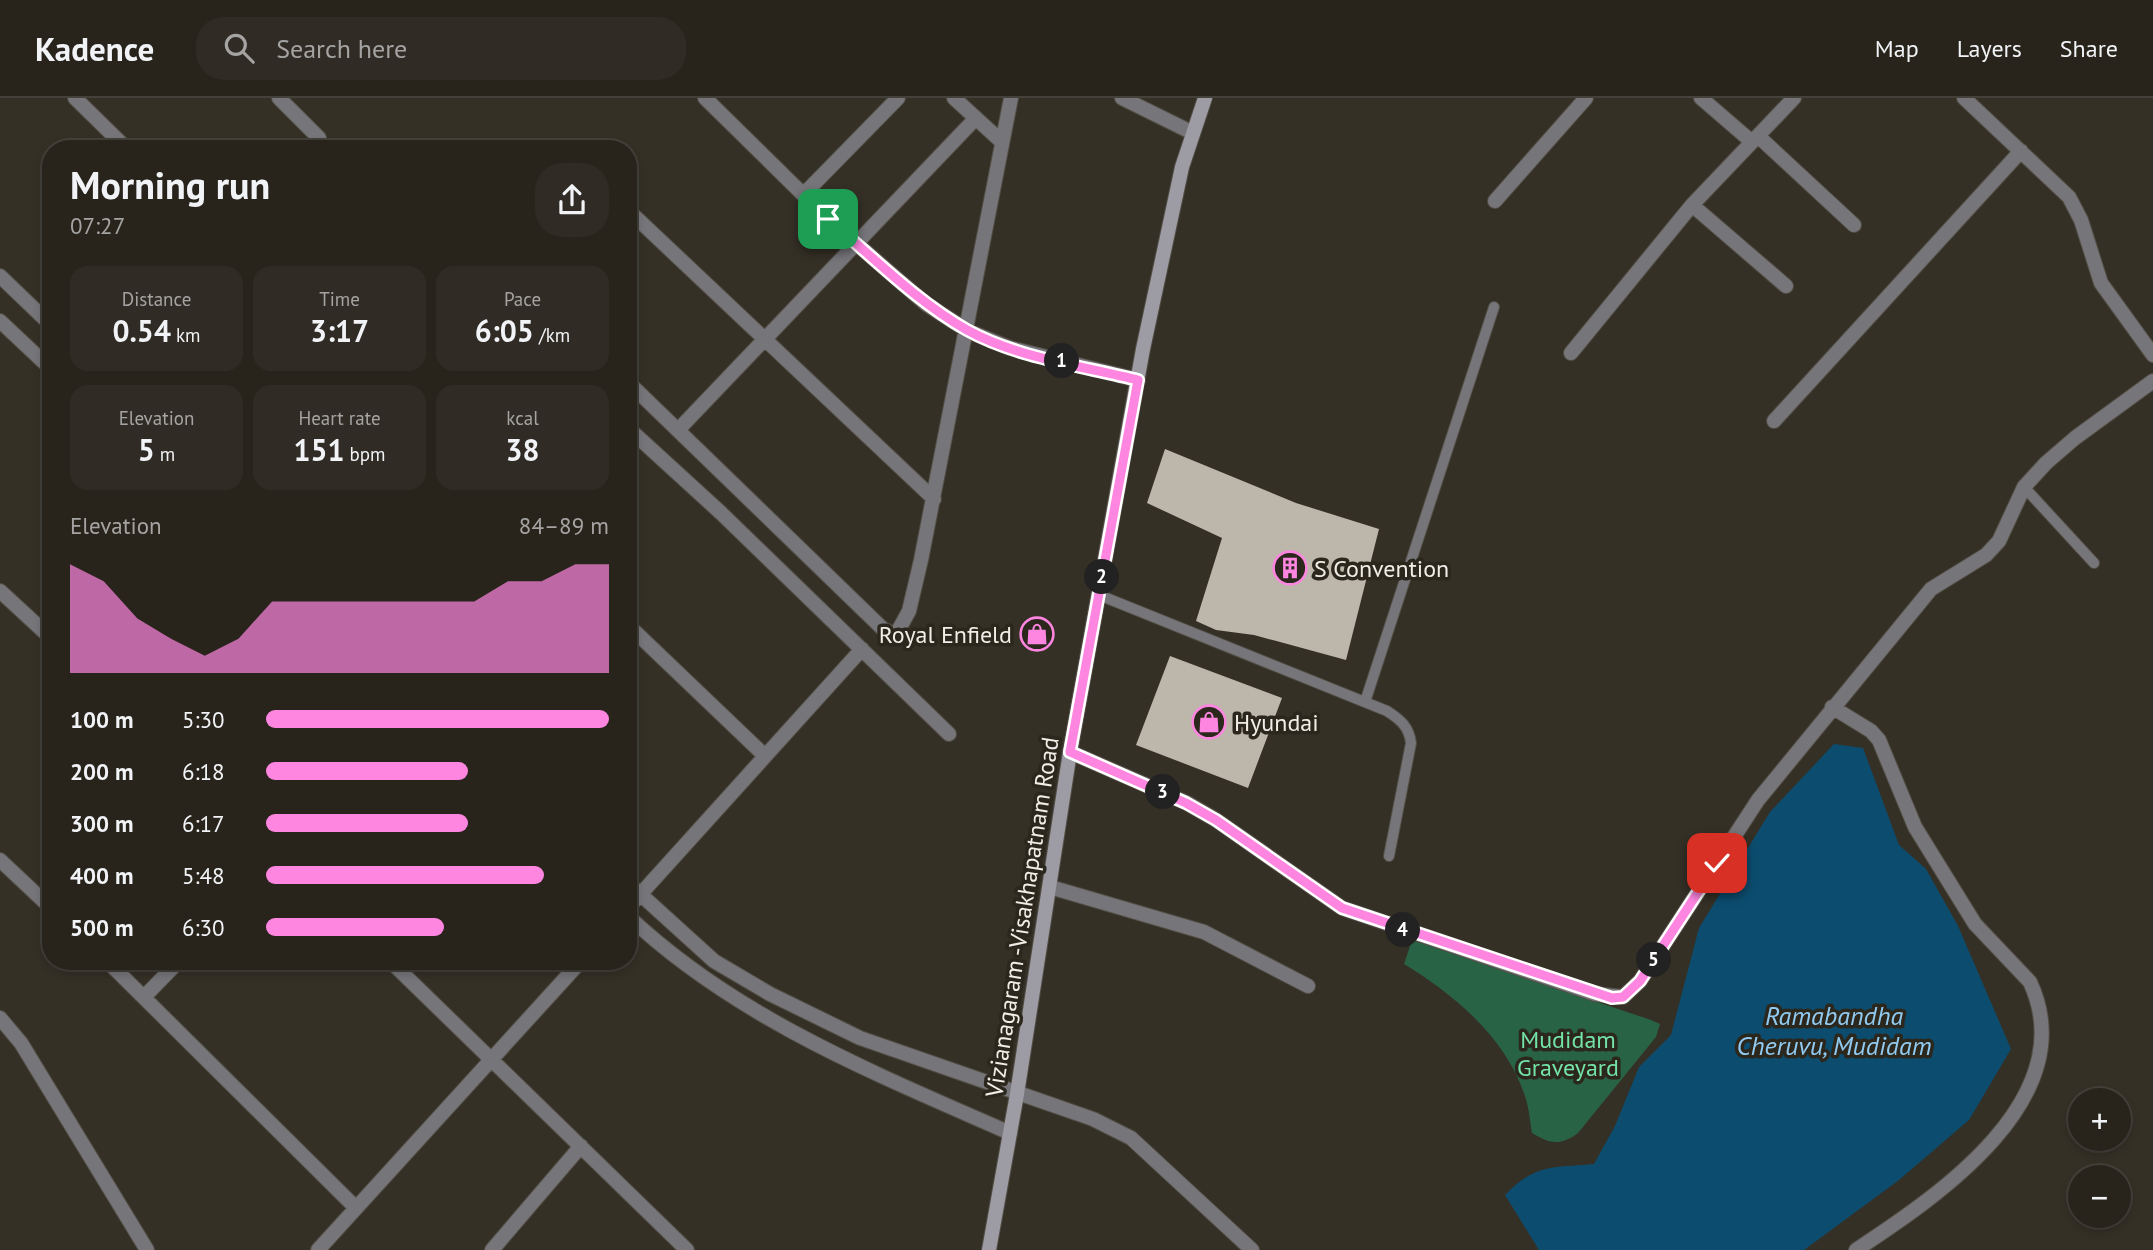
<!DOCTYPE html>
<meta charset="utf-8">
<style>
:root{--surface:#28241c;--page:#302c25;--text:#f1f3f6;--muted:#a5a4a3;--line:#44413b;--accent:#fe85e0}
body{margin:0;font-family:"PT Sans",sans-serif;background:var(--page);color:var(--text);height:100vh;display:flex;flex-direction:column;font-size:26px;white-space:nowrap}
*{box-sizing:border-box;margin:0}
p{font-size:23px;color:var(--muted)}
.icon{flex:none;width:38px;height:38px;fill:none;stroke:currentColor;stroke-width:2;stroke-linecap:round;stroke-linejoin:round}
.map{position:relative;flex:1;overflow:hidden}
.panel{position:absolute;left:42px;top:42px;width:595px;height:830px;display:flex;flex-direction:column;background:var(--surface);border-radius:28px;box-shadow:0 4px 10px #0003,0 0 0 2px var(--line)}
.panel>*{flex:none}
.fabs{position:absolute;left:2068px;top:990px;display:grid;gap:14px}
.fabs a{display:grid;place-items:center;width:63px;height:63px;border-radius:50%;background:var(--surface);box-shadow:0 4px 10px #0003,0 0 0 2px var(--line);font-size:35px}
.pin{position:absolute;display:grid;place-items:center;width:60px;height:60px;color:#fff;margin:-30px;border-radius:14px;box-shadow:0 4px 10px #0006}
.km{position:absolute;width:35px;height:35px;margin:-18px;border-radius:50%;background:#222;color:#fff;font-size:19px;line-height:35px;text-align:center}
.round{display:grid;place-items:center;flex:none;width:74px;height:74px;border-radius:28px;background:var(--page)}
.headline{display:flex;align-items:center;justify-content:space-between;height:119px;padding:0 28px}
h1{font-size:38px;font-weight:700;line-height:52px}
.metrics{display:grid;grid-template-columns:repeat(3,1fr);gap:10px;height:119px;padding:7px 28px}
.metrics div{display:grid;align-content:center;border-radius:18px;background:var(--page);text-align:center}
.metrics b{font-size:30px;font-weight:700}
.metrics small{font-size:19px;font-weight:400}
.metrics p{font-size:19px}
.chart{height:196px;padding:14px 28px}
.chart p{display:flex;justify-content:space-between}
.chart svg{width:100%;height:126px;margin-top:7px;fill:var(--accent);opacity:.7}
ul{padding:0 28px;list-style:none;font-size:23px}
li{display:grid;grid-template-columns:112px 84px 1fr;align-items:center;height:52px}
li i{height:18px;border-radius:9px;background:var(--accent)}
header{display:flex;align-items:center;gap:42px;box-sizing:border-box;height:98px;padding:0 35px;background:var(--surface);border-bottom:2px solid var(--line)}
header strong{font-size:33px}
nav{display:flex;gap:38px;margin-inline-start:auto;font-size:24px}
.search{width:490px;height:63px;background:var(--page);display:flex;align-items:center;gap:18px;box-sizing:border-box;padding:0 24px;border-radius:28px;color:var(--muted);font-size:26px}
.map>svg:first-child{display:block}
</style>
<header>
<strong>Kadence</strong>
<div class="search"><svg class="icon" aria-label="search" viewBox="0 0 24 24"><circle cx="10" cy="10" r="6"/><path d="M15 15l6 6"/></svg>Search here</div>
<nav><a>Map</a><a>Layers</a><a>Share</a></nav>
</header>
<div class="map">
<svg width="2153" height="1152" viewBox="0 0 2153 1152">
<rect width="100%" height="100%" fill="#353026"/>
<path fill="#296345" d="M 1412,842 L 1651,922 L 1660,926 L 1656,939 L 1578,1035 C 1561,1048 1550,1046 1532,1035 C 1530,1023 1529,1010 1525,998 C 1506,940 1455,897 1404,866 Z"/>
<path fill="#0c4d6f" d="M 1834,646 L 1863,650 L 1899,747 L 1926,771 L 1958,828 L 2011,951 L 1969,1022 L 1899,1082 L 1804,1152 L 1539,1152 L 1505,1097 C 1536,1065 1553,1070 1594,1066 L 1615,1028 L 1639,969 L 1671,937 L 1699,830 L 1770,714 Z"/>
<path fill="#bcb7aa" d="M 1165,351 L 1296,405 L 1379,431 L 1346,562 L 1254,537 L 1216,532 L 1196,523 L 1222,440 L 1147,405 Z
M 1170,558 L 1282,600 L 1248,690 L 1136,647 Z"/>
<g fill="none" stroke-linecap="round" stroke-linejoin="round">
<defs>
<path id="service" d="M 2024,389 L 2094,465
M 1099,497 L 1387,613 C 1401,622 1409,629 1411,645 L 1389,758
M 1365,604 L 1494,209"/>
<path id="minor" d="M 75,0 L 127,51
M 279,0 L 319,40 L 322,51
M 705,0 L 828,121 L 926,206 L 968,233 L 1010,250 L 1138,282
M 954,0 L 1002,44
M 1122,0 L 1193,35
M 1701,0 L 1752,44
M 1964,0 L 2069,99 L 2081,122 L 2101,185 L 2153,257
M 1758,38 L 1854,127
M 804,96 L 898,0
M 1495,103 L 1586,0
M 1692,107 L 1786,188
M 628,112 L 934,401
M 0,178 L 51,227
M 0,223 L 51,271
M 1571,255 L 1692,107 L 1794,0
M 628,284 L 883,531 L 891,535 L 898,533 L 909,513 L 921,462 L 1011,0
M 1774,323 L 2021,53
M 628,330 L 721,415 L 949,636
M 678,332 L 976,20
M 0,493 L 51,540
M 628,527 L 764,657
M 1832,609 L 1871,633 L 1879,642 L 1915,729 L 1975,826 L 2030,884 C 2084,1000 1938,1098 1856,1152
M 1070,654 L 1187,705 L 1216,722 L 1342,810 L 1595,896 L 1623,899 L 1640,883 L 1758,702 L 1931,491 L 1986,457 L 1999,443 L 2024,389 L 2046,365 L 2075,340 L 2153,283
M 0,762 L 51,810
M 628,785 L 714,863 L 770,896 L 860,940 L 1093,1021 L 1131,1040 L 1252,1152
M 1050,789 L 1204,834 L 1308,888
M 628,810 L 862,551
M 628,818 C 736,920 876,976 1010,1035
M 107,863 L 355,1109
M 390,863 L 687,1152
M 145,898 L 179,863
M 0,920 L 21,945 L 147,1152
M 318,1152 L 581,863
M 492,1152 L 581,1048"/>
<path id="secondary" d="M 989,1152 L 1017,996 L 1070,654 L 1143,251 L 1182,69 L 1205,0"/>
</defs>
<use href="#service" stroke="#534e45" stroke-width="12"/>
<use href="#minor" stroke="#534e45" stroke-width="16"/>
<use href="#secondary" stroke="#534e45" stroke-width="16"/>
<use href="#service" stroke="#76757a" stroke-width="10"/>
<use href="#minor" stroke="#76757a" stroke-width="14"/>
<use href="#secondary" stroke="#9d9ba4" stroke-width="14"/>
</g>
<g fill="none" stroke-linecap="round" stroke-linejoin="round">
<defs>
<path id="route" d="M 828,121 C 873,159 916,203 967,232 C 1018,260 1082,268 1138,282 L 1070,654 L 1186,705 L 1216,722 L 1342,810 L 1612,900 L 1623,899 L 1640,883 L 1717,765"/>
</defs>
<use href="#route" stroke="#fff" stroke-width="14"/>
<use href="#route" stroke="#fe85e0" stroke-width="9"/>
</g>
<defs>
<symbol id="building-ring" viewBox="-11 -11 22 22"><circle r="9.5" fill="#2b271d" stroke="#fe85e0" stroke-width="1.5"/><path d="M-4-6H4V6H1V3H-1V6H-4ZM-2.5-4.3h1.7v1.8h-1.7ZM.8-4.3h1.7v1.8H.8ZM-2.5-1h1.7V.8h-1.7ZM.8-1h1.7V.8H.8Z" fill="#fe85e0"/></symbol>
<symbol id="shop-ring" viewBox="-11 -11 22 22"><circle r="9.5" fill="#2b271d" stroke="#fe85e0" stroke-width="1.5"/><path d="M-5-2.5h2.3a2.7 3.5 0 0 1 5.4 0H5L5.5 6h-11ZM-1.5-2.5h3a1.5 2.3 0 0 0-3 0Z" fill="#fe85e0"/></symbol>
</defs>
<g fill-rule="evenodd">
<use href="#building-ring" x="1271" y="451" width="38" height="38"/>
<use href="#shop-ring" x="1018" y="517" width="38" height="38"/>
<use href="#shop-ring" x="1190" y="605" width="38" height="38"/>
</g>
<g text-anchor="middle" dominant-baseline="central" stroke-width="7" stroke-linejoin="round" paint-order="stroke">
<g font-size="24" fill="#f0eee7" stroke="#2b271d" text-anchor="start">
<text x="1314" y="470">S Convention</text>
<text x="1012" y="536" text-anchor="end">Royal Enfield</text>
<text x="1234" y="624">Hyundai</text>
</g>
<g font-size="24" fill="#f0eee7" stroke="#2b271d">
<text transform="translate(1022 819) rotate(-81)">Vizianagaram -Visakhapatnam Road</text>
</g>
<g font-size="24" fill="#73e3a8" stroke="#2b271d">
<text x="1568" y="941">Mudidam<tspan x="1568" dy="28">Graveyard</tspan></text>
</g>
<g font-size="26" font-style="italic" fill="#91cbf1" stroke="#2b271d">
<text x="1834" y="917">Ramabandha<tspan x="1834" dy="30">Cheruvu, Mudidam</tspan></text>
</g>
</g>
</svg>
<div class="fabs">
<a>+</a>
<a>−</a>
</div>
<div class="pin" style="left:828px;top:121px;background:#1e9e55"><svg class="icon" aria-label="arrive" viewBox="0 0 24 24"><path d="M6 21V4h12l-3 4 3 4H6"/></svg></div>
<div class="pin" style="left:1717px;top:765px;background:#d93025"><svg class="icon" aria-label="check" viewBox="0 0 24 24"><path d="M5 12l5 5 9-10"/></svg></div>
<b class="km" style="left:1062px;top:263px">1</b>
<b class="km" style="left:1102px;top:479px">2</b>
<b class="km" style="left:1163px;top:694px">3</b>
<b class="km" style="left:1403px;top:832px">4</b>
<b class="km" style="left:1654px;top:862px">5</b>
<section class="panel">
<div class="headline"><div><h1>Morning run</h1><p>07:27</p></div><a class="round"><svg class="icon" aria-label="share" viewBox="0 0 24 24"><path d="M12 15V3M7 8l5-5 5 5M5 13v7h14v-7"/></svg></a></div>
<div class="metrics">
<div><p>Distance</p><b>0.54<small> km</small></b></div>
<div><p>Time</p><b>3:17</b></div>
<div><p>Pace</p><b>6:05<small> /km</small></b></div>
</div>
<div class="metrics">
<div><p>Elevation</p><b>5<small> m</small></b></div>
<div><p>Heart rate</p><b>151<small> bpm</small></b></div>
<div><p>kcal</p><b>38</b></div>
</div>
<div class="chart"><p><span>Elevation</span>84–89 m</p>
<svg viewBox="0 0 160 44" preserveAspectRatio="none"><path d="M0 44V6L10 12L20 25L30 32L40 38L50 32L60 19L70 19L80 19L90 19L100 19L110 19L120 19L130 12L140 12L150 6L160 6V44z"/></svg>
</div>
<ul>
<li><b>100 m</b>5:30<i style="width:100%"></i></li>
<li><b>200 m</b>6:18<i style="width:59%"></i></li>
<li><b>300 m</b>6:17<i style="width:59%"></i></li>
<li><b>400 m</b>5:48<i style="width:81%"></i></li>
<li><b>500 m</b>6:30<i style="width:52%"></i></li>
</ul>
</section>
</div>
